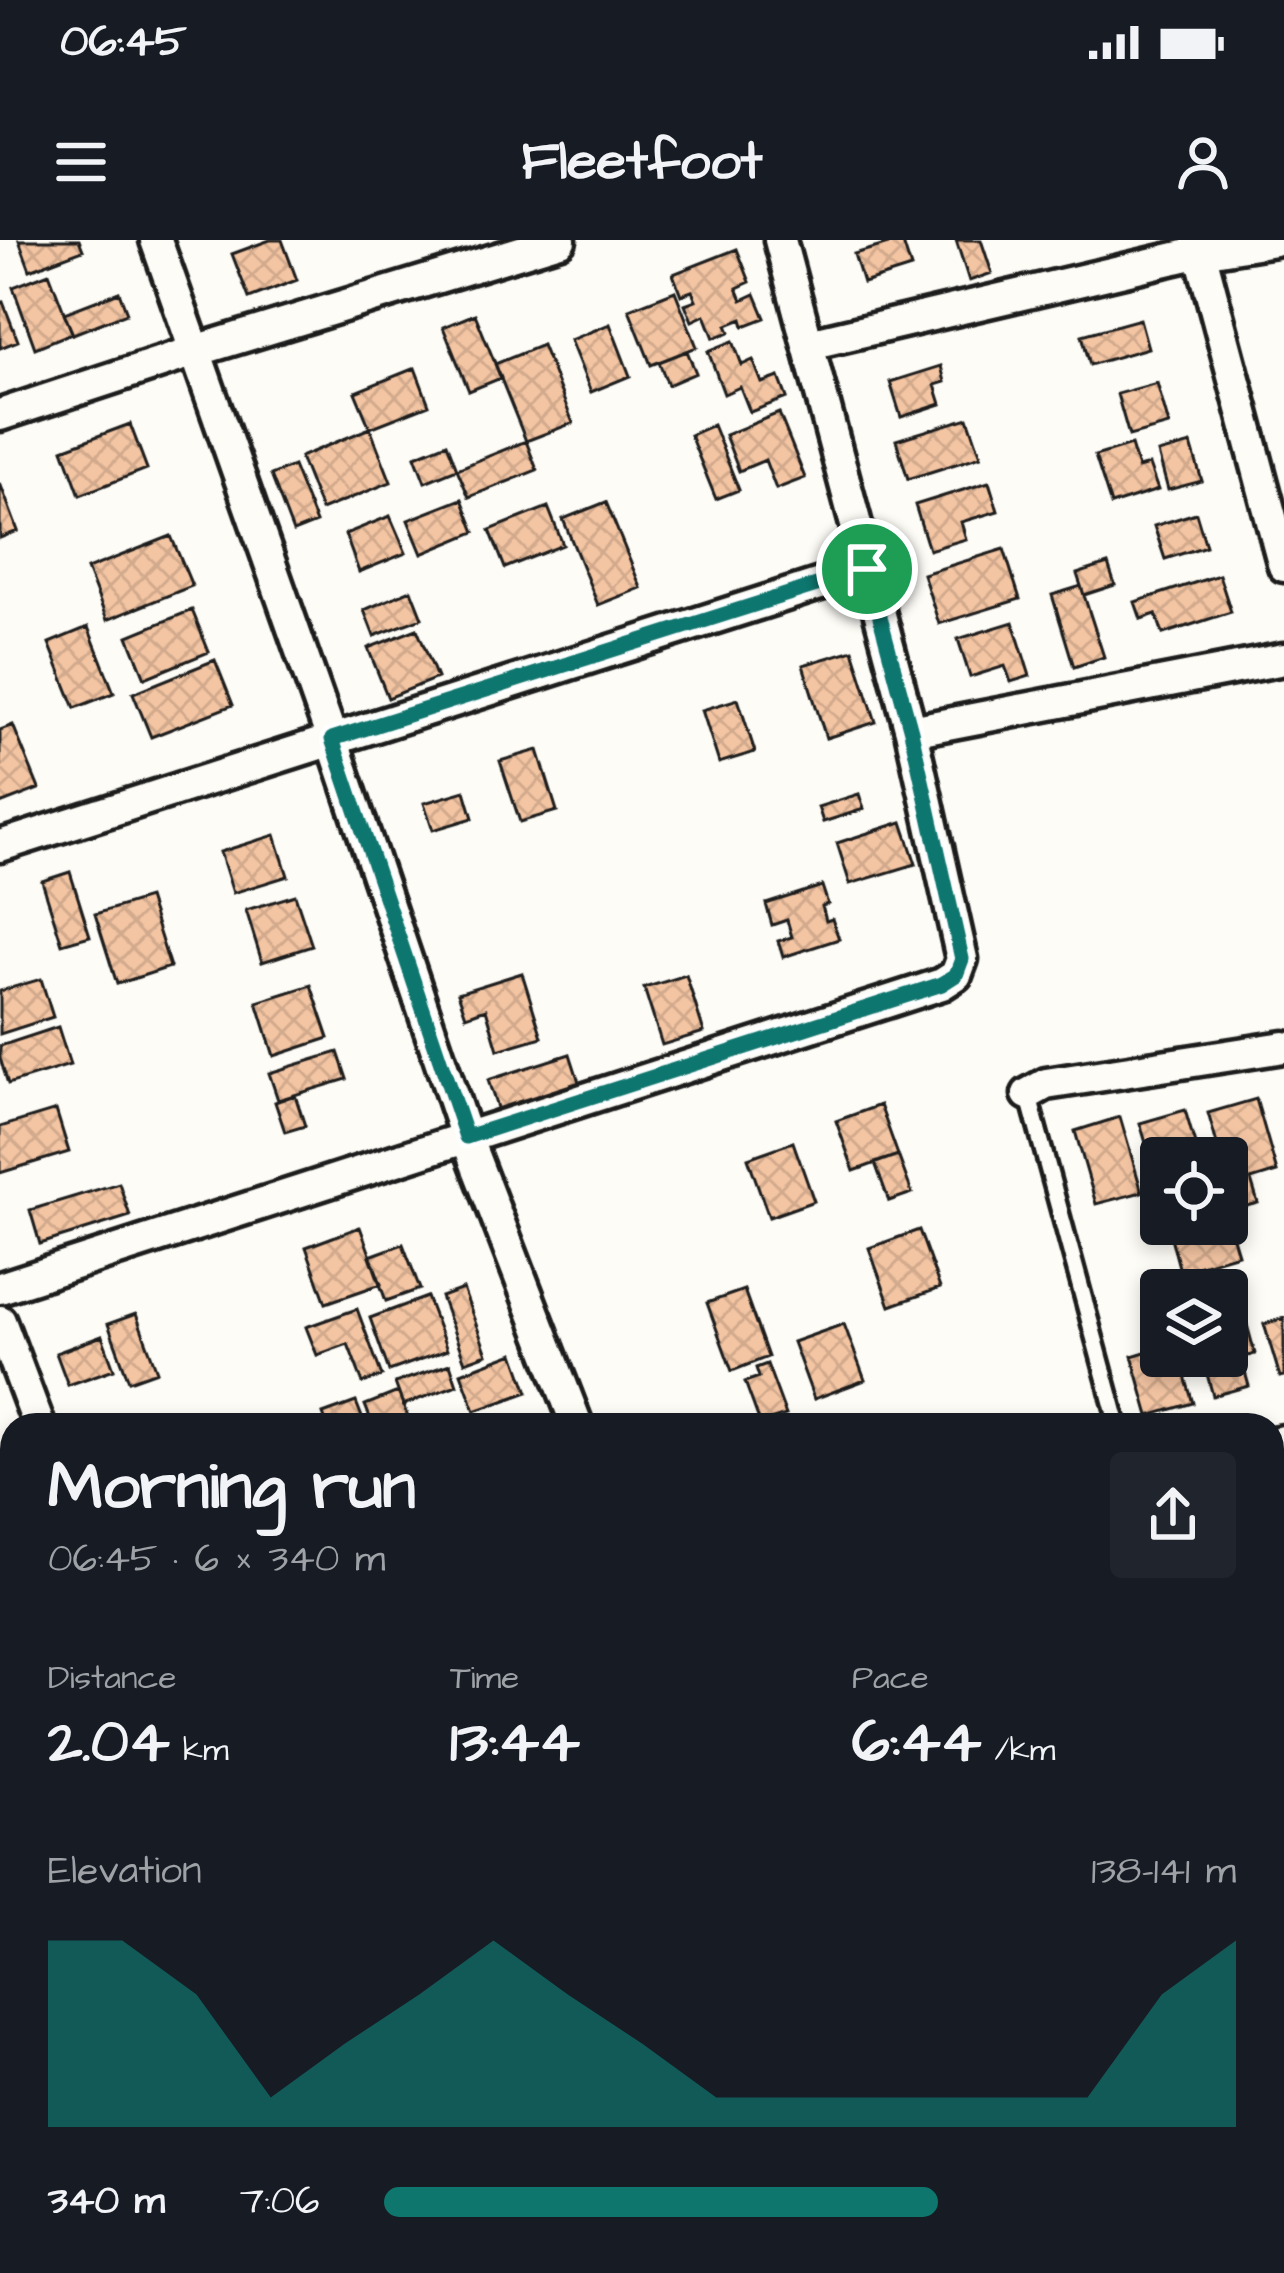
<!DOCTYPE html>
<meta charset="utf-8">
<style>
:root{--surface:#171b24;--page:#20242c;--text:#f1f3f6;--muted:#9ea1a6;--accent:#0f766e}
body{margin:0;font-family:"Architects Daughter",sans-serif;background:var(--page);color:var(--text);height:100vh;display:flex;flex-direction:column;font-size:45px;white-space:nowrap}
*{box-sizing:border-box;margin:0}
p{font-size:39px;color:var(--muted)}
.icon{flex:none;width:66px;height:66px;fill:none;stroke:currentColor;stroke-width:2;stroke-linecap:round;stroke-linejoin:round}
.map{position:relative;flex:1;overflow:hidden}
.sheet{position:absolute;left:0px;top:1173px;width:1284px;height:861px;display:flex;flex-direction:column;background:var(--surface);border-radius:36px 36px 0 0;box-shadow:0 6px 18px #0003}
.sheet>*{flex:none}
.tools{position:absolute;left:1140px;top:897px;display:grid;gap:24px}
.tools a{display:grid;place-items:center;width:108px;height:108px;border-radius:12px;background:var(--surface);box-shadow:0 6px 18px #0003;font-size:60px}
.pin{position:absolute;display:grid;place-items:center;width:102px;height:102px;color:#fff;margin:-51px;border:6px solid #fff;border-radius:50%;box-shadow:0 3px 12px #0007}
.round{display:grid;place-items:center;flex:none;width:126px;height:126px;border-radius:12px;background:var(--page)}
.headline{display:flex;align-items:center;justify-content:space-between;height:204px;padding:0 48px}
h1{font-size:66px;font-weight:700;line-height:90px}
.metrics{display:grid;grid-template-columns:repeat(3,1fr);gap:18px;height:204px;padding:12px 48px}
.metrics div{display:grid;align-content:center}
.metrics b{font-size:60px;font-weight:700}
.metrics small{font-size:33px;font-weight:400}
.metrics p{font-size:33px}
.chart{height:336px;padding:24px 48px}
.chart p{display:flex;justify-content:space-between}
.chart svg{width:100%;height:216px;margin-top:12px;fill:var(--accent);opacity:.7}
ul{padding:0 48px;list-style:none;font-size:39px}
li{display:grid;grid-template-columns:192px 144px 1fr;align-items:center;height:90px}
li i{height:30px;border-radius:15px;background:var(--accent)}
.status{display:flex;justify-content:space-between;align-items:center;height:84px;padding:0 60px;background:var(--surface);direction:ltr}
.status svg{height:33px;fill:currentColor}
header{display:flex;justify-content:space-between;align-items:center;height:156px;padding:0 48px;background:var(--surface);font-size:54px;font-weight:700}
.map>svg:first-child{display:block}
</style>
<div class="status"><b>06:45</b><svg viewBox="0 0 49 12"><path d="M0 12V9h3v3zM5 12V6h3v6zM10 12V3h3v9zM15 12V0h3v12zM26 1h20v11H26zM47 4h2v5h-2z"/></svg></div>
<header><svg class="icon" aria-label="menu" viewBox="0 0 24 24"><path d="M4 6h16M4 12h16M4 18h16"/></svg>Fleetfoot<svg class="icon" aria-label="person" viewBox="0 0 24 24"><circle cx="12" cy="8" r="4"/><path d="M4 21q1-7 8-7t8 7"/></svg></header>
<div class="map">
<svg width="1284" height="2033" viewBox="0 0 1284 2033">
<defs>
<pattern id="building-cross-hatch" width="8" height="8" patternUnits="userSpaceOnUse" patternTransform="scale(3)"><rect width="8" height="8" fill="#f4c5a3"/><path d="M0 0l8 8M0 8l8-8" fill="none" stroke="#d1a98c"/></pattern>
</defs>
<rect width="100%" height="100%" fill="#fdfcf7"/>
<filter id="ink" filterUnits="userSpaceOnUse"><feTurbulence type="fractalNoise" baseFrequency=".00833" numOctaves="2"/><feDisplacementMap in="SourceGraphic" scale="24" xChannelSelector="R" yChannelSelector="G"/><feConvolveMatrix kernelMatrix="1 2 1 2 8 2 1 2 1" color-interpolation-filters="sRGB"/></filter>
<g filter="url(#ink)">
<path fill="url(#building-cross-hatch)" stroke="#1c1c1c" stroke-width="3" d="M 19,0 L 79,0 L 83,10 L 30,30 Z
M 270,0 L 282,0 L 297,40 L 249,58 L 232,14 Z
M 902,0 L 911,28 L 863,43 L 854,14 Z
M 956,0 L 981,0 L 992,33 L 969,41 Z
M 737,9 L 750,42 L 737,48 L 742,60 L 755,54 L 765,78 L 744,86 L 742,79 L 727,85 L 730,92 L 714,98 L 705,75 L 692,81 L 685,64 L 696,60 L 692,51 L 681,55 L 673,34 Z
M 49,33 L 72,93 L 35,108 L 13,47 Z
M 675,51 L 697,107 L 651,125 L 629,69 Z
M 119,52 L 127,73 L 73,94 L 64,73 Z
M 3,62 L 18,101 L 0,108 L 0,63 Z
M 475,74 L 501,138 L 469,151 L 443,87 Z
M 1140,79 L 1148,108 L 1090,125 L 1082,95 Z
M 610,84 L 630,136 L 591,152 L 570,100 Z
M 733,101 L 742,125 L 753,120 L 762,143 L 779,137 L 787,158 L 750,172 L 740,147 L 724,154 L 708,111 Z
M 542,105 L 573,183 L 526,201 L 495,124 Z
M 687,111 L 696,133 L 668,145 L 659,122 Z
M 941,126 L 945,142 L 935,145 L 941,164 L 901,177 L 890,142 Z
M 415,128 L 429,165 L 370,188 L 355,152 Z
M 1157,143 L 1169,185 L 1129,196 L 1117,154 Z
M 779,173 L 805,238 L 776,249 L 765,220 L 739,231 L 725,195 Z
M 968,178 L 981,216 L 908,239 L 896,200 Z
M 130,184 L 147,229 L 80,255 L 63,209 Z
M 713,185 L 739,250 L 716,259 L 690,195 Z
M 370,188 L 391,242 L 321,270 L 300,217 Z
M 526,201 L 537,230 L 469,257 L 457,229 Z
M 447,203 L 457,229 L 425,242 L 415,216 Z
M 1191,204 L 1202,241 L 1168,250 L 1158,213 Z
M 1131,205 L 1138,228 L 1149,225 L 1158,250 L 1111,265 L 1095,216 Z
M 293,226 L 316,283 L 293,292 L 271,235 Z
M 989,242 L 998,271 L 961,282 L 966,299 L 929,310 L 915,265 Z
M 0,243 L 18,291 L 0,298 Z
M 462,259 L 475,292 L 422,314 L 408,280 Z
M 606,262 L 641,348 L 598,365 L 563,279 Z
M 548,267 L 563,305 L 505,328 L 490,290 Z
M 1196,273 L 1206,306 L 1165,319 L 1154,286 Z
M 390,276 L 406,313 L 359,332 L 345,294 Z
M 171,296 L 192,346 L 107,380 L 87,329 Z
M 1004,309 L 1020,359 L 939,384 L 923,334 Z
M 1108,324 L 1115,345 L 1084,355 L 1077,334 Z
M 1219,335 L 1231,372 L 1163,394 L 1156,374 L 1141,379 L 1135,362 Z
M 1081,346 L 1104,417 L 1074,427 L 1052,355 Z
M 411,350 L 422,378 L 374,396 L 364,370 Z
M 192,370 L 209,412 L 145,438 L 128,396 Z
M 1013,382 L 1030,436 L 1011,442 L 1005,426 L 970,437 L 958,399 Z
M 88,387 L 114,453 L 75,468 L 49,403 Z
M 417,389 L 437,438 L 388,458 L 368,408 Z
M 853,410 L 876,482 L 826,498 L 803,425 Z
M 215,420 L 233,465 L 151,497 L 133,453 Z
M 738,459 L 755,512 L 719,523 L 702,470 Z
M 13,485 L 39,549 L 0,564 L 0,490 Z
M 538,510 L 557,571 L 520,582 L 500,521 Z
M 465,551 L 473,578 L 433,590 L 424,563 Z
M 859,554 L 864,569 L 823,582 L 818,567 Z
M 902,582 L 916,624 L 850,644 L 837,603 Z
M 275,595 L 288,636 L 233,653 L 220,612 Z
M 70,632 L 90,696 L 62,704 L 42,641 Z
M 822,646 L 828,664 L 822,666 L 826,681 L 832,679 L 839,699 L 783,717 L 778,701 L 792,697 L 787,680 L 772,685 L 766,664 Z
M 295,655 L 312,706 L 262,722 L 246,670 Z
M 148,658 L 170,727 L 117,744 L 95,674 Z
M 522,733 L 542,797 L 498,810 L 486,769 L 466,776 L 458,753 Z
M 686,735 L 704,792 L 662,805 L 644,748 Z
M 41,739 L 53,777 L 0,794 L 0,751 Z
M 311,745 L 329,798 L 274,816 L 257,762 Z
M 58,787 L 70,825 L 8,844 L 0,818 L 0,806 Z
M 338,812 L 347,839 L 278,860 L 269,833 Z
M 570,814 L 581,848 L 499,874 L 488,840 Z
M 295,855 L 305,886 L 285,892 L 275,862 Z
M 1256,859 L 1277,932 L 1251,940 L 1258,963 L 1236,969 L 1227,940 L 1227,918 L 1221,918 L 1208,873 Z
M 880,865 L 898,915 L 854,931 L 836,881 Z
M 56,870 L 69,912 L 0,933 L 0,887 Z
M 1185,870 L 1199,918 L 1161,918 L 1161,953 L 1140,883 Z
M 1120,877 L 1142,952 L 1096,964 L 1075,891 Z
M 793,902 L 814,961 L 769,977 L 748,918 Z
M 898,915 L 912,953 L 889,961 L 875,923 Z
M 119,943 L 130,976 L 40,1004 L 30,970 Z
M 1227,978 L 1238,1014 L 1180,1031 L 1169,990 L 1190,984 L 1227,984 Z
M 360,987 L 381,1044 L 326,1063 L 306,1007 Z
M 919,990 L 940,1048 L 890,1066 L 869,1008 Z
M 403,1004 L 420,1049 L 386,1061 L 370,1016 Z
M 463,1049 L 487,1114 L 465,1122 L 441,1057 Z
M 744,1050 L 768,1117 L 732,1131 L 707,1063 Z
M 427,1057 L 447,1110 L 389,1131 L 370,1078 Z
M 357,1069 L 382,1136 L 363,1143 L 348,1104 L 317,1115 L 306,1087 Z
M 136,1074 L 157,1131 L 129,1141 L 108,1084 Z
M 1284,1078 L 1284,1136 L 1280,1137 L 1264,1084 Z
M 1246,1081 L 1255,1114 L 1241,1118 L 1249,1146 L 1213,1156 L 1202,1116 L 1227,1116 L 1227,1086 Z
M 844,1084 L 865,1140 L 814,1159 L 793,1102 Z
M 102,1096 L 114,1129 L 68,1145 L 56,1113 Z
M 1161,1107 L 1161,1116 L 1179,1116 L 1193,1163 L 1149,1176 L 1132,1116 Z
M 514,1113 L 528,1152 L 475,1171 L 461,1133 Z
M 450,1124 L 457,1145 L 403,1165 L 395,1143 Z
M 767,1124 L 786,1175 L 760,1183 L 745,1142 L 759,1137 L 756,1128 Z
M 398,1152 L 411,1185 L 373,1185 L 365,1165 Z
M 356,1162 L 365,1185 L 327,1185 L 323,1174 Z
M 1284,1284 L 1284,1331 L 1272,1335 L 1272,1287 Z
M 12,1308 L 12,1362 L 0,1366 L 0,1312 Z
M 1284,1491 L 1284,1556 L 1272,1559 L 1272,1494 Z
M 12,1718 L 12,1752 L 0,1756 L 0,1723 Z
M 0,1792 L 12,1824 L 12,1906 L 0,1911 Z
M 1272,1900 L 1284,1942 L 1284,1961 L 1272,1964 Z
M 65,2022 L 124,2022 L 128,2033 L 69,2033 Z
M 946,2022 L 987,2022 L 990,2031 L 949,2033 Z
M 1073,2022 L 1101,2022 L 1104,2033 L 1048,2033 L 1047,2029 Z"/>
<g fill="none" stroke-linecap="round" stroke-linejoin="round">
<defs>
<path id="lane" d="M 1028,854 L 1118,1185"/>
<path id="street" d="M 156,0 L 332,499 L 466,897 L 577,1185
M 1197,0 L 1284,326
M 809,104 L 1201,12 L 1275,0
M 0,175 L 195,111 L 560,0
M 911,491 L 1284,419
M 0,606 L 867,329
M 1028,854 L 1046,844 L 1284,807
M 0,1048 L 942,744 L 956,735 L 962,719 L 911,491 L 780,0
M 0,1081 L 39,1185
M 1272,1203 L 1284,1201
M 0,1533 L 12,1529
M 1272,1613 L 1284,1611
M 0,1970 L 12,1966
M 349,2022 L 353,2033
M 841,2033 L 843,2022"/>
</defs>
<use href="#lane" stroke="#1c1c1c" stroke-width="24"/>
<use href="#street" stroke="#1c1c1c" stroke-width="39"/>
<use href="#lane" stroke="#fdfcf7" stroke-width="15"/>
<use href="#street" stroke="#fdfcf7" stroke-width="30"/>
</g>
</g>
<g fill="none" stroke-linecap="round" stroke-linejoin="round" filter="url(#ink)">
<defs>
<path id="route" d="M 867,329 L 911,491 L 962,719 L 956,735 L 942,744 L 466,897 L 332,499 Z"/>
</defs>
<use href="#route" stroke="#fff" stroke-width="24"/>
<use href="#route" stroke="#0f766e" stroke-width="15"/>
</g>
</svg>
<div class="tools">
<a><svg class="icon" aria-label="locate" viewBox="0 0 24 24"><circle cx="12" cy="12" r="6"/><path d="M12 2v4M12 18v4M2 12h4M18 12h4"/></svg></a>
<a><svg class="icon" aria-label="layers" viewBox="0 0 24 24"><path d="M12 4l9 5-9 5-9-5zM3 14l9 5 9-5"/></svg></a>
</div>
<div class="pin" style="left:867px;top:329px;background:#1e9e55"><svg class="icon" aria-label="arrive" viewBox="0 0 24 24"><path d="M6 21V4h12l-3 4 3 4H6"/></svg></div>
<section class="sheet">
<div class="headline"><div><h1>Morning run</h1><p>06:45 · 6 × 340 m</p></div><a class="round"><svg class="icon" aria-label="share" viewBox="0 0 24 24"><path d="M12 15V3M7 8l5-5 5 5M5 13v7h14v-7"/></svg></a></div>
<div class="metrics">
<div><p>Distance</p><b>2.04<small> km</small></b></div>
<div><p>Time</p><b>13:44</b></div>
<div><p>Pace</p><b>6:44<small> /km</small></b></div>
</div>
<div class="chart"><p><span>Elevation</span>138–141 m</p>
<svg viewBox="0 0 160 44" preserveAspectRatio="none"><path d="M0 44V6L10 6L20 17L30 38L40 27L50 17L60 6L70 17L80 27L90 38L100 38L110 38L120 38L130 38L140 38L150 17L160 6V44z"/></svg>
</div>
<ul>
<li><b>340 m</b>7:06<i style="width:65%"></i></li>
</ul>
</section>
</div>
